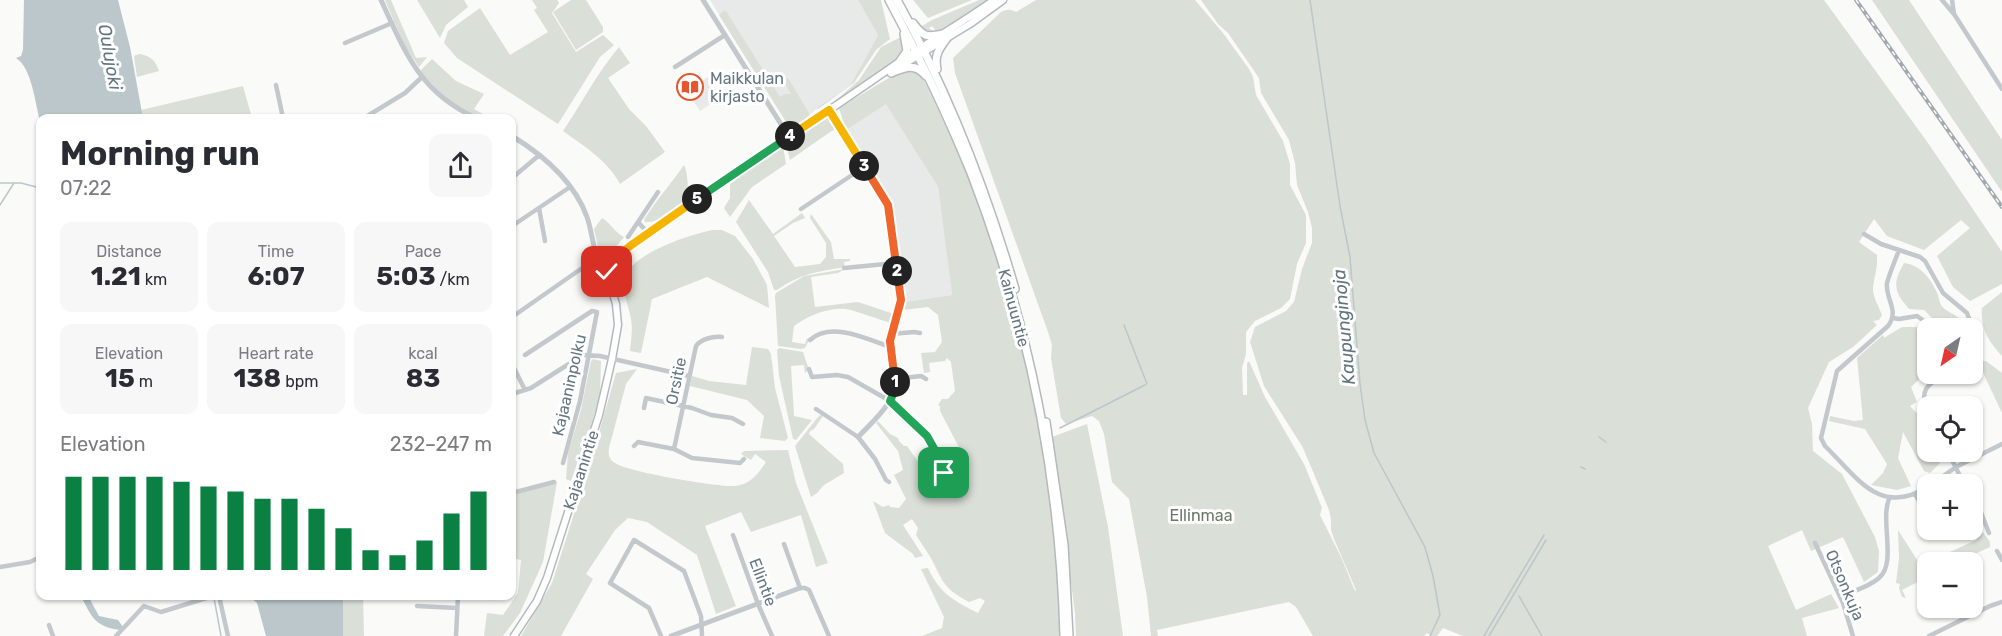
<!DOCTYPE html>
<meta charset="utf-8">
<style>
:root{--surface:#fff;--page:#f7f7f7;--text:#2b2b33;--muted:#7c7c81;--accent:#0b8043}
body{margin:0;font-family:Rubik,sans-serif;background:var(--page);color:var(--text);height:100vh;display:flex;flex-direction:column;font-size:22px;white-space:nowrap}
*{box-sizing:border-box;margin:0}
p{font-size:20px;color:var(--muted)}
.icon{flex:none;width:33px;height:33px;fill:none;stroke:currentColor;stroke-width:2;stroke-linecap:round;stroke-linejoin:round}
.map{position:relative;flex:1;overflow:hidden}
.panel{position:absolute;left:36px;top:114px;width:480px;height:486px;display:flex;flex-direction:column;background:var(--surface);border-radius:12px;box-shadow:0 2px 4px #0004}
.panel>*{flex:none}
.needle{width:39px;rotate:214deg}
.buttons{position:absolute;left:1917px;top:318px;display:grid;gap:12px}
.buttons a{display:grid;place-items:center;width:66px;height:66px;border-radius:12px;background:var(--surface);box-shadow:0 2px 4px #0004;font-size:30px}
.pin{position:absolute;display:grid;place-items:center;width:51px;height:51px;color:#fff;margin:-26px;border-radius:12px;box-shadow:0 3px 9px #0006}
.km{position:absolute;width:30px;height:30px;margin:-15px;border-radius:50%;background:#222;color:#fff;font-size:16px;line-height:30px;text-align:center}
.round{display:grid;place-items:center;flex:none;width:63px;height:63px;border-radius:12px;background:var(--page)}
.summary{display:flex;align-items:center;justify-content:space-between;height:102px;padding:0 24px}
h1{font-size:33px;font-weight:700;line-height:45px}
.figures{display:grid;grid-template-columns:repeat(3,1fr);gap:9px;height:102px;padding:6px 24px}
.figures div{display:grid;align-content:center;border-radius:12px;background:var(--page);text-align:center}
.figures b{font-size:26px;font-weight:700}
.figures small{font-size:16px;font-weight:400}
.figures p{font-size:16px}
.chart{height:168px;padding:12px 24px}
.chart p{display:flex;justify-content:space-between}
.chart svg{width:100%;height:108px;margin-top:6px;stroke:var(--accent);stroke-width:6}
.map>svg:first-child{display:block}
</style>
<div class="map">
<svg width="2002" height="636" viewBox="0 0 2002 636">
<rect width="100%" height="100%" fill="#fafaf8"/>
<path fill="#e8e9e9" d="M 710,0 L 858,0 L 878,35 L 850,86 L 797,123 L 785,120 Z
M 708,77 L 721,97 L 700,111 L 690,96 L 702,88 L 699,83 Z
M 886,103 L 938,187 L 952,295 L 905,302 L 892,203 L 846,130 Z"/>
<path fill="#dadfd7" d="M 385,0 L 391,0 L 416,58 L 427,57 L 419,67 L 404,45 Z
M 417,0 L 464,0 L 468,7 L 446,25 L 440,38 Z
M 532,0 L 557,0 L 559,3 L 552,13 L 576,52 L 603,35 L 614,45 L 600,57 L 558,124 L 457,58 L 444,43 L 448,31 L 480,8 L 510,55 L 548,32 L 534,10 L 537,8 Z
M 571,0 L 586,0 L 603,27 L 603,32 L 576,50 L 553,12 Z
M 858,0 L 881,0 L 890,39 L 876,50 L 854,83 L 818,109 L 817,108 L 850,86 L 878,35 Z
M 913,0 L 972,0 L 928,18 Z
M 979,0 L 991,0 L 941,31 L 937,32 L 932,26 L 929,28 L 934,32 L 931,35 L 920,28 L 922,29 L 922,26 L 932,20 Z
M 1036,0 L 1195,0 L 1223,33 L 1249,69 L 1253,77 L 1256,95 L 1283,141 L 1290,164 L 1290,185 L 1306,215 L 1306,243 L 1297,264 L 1290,299 L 1281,308 L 1255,321 L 1246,332 L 1246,354 L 1242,368 L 1243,395 L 1247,395 L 1247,363 L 1249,361 L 1265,397 L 1304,464 L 1322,508 L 1320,515 L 1341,557 L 1355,591 L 1356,590 L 1334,539 L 1331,530 L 1331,519 L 1329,510 L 1309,462 L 1302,446 L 1264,386 L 1250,342 L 1255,327 L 1286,311 L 1294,302 L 1302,269 L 1312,243 L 1312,228 L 1308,212 L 1297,185 L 1295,163 L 1289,140 L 1261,93 L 1259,78 L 1228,33 L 1218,24 L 1201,0 L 1824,0 L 1928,143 L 2002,252 L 2002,284 L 1970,301 L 1953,287 L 1937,256 L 1970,228 L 1961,220 L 1924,250 L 1887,236 L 1874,219 L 1859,242 L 1877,255 C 1878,271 1873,278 1873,291 C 1874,299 1879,307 1882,315 L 1879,320 L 1873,321 L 1877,325 L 1853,347 L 1829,362 L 1808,408 L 1812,424 L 1813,451 L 1842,474 L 1875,537 L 1879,551 L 1878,572 L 1864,582 L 1843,537 L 1811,551 L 1802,530 L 1768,546 L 1796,610 L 1831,594 L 1839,608 L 1802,618 L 1807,636 L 1463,636 L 1443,628 L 1437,636 L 1432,636 L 1427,633 L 1424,636 L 1313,636 L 1296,607 L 1289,602 L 1157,630 L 1158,636 L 1151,636 L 1147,597 L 1129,499 L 1112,482 L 1104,434 L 1099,421 L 1092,416 L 1066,424 L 1061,418 L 1051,358 L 1052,345 L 1047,329 L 955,73 L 953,58 L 1001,12 C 1007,9 1010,9 1016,12 Z
M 1872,0 L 1909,0 L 2002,140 L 2002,192 Z
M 724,11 L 726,11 L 780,97 L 785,94 L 791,94 L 783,81 L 788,78 L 810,115 L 797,125 L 788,125 L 719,15 Z
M 901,37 L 904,53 L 895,62 L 834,102 L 859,80 L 881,47 Z
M 619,47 L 630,63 L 608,78 L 629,109 L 646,126 L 665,152 L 620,184 C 608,161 584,146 563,131 C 582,103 597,73 619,47 Z
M 139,54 C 151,56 155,60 159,71 L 137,77 L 134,56 Z
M 432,59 L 456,81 L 484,94 L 474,109 L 490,118 C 460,118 438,91 420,71 Z
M 909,68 L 919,73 L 926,84 C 940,114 955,144 968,175 C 976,193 981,212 988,230 C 1033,361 1056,498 1061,636 L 922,636 L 942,628 L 944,617 L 921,569 L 928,568 C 940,594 954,601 978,613 L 985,601 L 980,598 L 969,602 C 944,588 944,584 932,560 C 927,551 921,543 916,535 L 918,528 L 912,519 L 903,525 L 923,556 L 915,558 L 913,554 L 885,533 L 873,501 L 883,507 L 889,505 L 890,507 L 899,508 L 906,499 L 894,475 L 903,470 L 898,451 L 876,423 L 878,421 L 890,434 L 898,438 L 899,441 L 904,446 L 907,446 L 929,477 L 934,476 L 937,472 L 941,480 L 942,486 L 944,485 L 949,495 L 964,487 L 968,476 L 967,460 L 964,457 L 940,411 L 940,406 L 938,405 L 942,399 L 948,399 L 955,391 L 951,362 L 947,358 L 945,361 L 929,363 L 930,372 L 924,373 L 921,353 L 935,352 L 942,342 L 938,315 L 928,307 L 902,310 L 905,302 L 952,295 L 938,187 L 886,104 L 846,130 L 839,108 L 902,70 Z
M 243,86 L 252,118 L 143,118 L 141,110 Z
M 826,116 L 832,118 L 838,128 L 830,132 L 790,160 L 786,145 Z
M 783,146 L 786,164 L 752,187 L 730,217 L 724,208 L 730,198 L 730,184 L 737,179 L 737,177 Z
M 684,165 C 687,170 689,188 687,194 C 684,205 656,225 645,222 L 644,220 C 656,200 671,184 684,165 Z
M 749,200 L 773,234 L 802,213 L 805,218 L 793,223 L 774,236 L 795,267 L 820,264 L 826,257 L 826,243 L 810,218 L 811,214 L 831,242 L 834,259 L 850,259 L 850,261 L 844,262 L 845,267 C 816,272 802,273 777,290 L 774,290 L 768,272 L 736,222 Z
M 602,218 C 611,223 615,233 624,237 L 615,248 L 599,251 L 594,229 Z
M 713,230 L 722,230 L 735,236 L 753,259 L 767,285 L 769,308 L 707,277 L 652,299 L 641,353 L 630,351 C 631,340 633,330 631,319 C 629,307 623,294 624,282 C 625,255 691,234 713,230 Z
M 1904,263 C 1921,265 1932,280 1938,295 C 1939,298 1939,302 1941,305 C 1949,316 1959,311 1964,328 L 1942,328 L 1924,310 L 1909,309 C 1893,291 1893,283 1904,263 Z
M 845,269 L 838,273 L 811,277 L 815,307 L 858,302 L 894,314 L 891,323 C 876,319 861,312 846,309 C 829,307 807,316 794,326 L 792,342 L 805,344 L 807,338 L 809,340 L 805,348 L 801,349 L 778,346 L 775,296 L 776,293 L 804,276 Z
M 2002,292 L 2002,356 C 1989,342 1980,328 1982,308 Z
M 1902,327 L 1917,327 L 1927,331 L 1927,372 L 1911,387 L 1917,402 L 1910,406 C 1927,424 1928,427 1928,452 L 1936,452 L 1940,463 L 1930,473 L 1924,471 L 1903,432 L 1898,458 L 1911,486 L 1897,490 L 1871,485 L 1883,473 L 1887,464 L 1865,429 L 1829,421 L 1830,416 L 1854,421 L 1863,420 L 1857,358 L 1883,335 L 1884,338 Z
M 752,347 L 768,349 L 771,354 L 775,388 L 788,438 L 785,441 L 760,438 L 764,416 L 747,400 L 690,386 L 692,376 L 709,381 L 746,385 Z
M 779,348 L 803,352 L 809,370 L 805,373 L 804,365 L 791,366 L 794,416 L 812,420 L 796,440 L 793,439 L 779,376 L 777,350 Z
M 593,359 L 601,361 L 600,395 L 588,436 L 571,481 L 566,479 L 568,453 L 581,410 L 591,361 Z
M 1986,361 L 2002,373 L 2002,413 L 1978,362 Z
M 637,369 L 626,384 L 609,448 C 608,455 609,459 615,463 C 627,472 718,487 734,486 C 750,485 758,474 766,462 L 755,454 L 751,460 L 741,454 L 744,451 L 788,450 L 796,483 L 828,563 L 816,567 L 801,515 L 751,532 L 741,512 L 705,526 L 736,606 L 716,614 L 697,555 L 647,522 L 628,518 L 615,530 L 586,574 L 593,579 L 561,636 L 521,636 L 552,583 L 590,464 L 616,373 Z
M 822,414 L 823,416 L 814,429 L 810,431 L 809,434 L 843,464 L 844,473 L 824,485 L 817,493 L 811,497 L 795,446 L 818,417 Z
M 1087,424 L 1108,527 L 1123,636 L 1076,636 L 1075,613 L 1052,437 Z
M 557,482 L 543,562 L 520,613 L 503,636 L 484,636 L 487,613 L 503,615 L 518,593 L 521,560 L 512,558 L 512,495 Z
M 1898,530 L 1921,566 L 1927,563 L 1927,577 L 1902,590 L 1906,598 L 1902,597 L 1899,588 L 1900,584 L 1896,583 L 1899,558 Z
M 1983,532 L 1990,542 L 1990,547 L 1957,562 L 1928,562 L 1976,540 Z
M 343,596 L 363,596 L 364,636 L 343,636 Z"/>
<path fill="#bbc7cb" d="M 24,0 L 118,0 L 130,47 L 143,118 L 40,118 L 40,121 C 35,103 32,68 16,58 L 21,56 L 23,50 Z
M 81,596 L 88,596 L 99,616 L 118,620 L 123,627 L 120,630 C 95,627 91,616 81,596 Z
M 249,596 L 332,596 L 335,598 L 335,596 L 343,596 L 343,636 L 266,636 L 257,603 Z"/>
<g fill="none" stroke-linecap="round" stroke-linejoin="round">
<path stroke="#bbc7cb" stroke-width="1.5" d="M 1310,0 L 1340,206 L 1350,257 L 1360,384 L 1365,420 L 1374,453 L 1425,547 L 1433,576 L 1440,615 L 1430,636
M 0,183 L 21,183 L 40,188
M 0,205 L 14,183
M 1124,325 L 1147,384
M 1060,428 L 1145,385
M 1599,437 L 1606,442
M 1581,467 L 1585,469
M 1519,596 L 1542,636
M 214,598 L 221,636
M 1484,636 L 1544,535
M 1489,636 L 1546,540"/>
<defs>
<path id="secondary" d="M 898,68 L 970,24 L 1003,0
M 612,286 L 613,278 L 623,256
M 514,636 L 537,601 L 547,578 L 599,415 L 612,359 L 618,325 L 616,304 L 606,270 C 608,258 663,223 676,214 C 750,163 825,114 899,62 C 930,41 963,22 994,0"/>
<path id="trunk" d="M 889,0 C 919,56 947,114 971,173 C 1028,320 1060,478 1064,636
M 897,0 C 948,91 986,189 1015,289
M 913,23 C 924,38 927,37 944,34
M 900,61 L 907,51 L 904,34
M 937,69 C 934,55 939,49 947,38
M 891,73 C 906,67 915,63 926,76
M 1046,422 L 1064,545 L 1069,636"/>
</defs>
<use href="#secondary" stroke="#b3babf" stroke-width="9"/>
<use href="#trunk" stroke="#b4b9bd" stroke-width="10"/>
<path stroke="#c3c8cc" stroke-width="4.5" d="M 1942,0 L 1954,14 L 2002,89
M 1952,0 L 1954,14
M 345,43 L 392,23
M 675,67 L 725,35
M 276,85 L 283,118
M 364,118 L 405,93 L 422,77
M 512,178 L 537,157 L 541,156
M 539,208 L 545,241
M 801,209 L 864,167
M 512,226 L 570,187
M 648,233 L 638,222 L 658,192
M 1864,234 L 1881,244 L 1920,257 L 1925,261 L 1943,293 L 1967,313 L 1975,335 L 1972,351
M 628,237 L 638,222
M 1899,250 C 1895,261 1890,272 1887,283 C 1885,299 1900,310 1888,326 L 1837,371 L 1821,438 L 1825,446 C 1857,477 1879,517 1928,487
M 844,268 L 896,263
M 512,317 L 598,257
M 1893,318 L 1899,319 L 1917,316 L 1934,328
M 891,334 L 914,332 L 920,333
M 810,340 C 831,321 867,339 890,347
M 525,355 L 592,311 L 597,312 L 580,401 L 563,463
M 512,364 L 525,390
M 809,369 L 812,377 L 837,375 L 848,377 L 890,401 L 927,436 L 945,468 L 944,473
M 895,379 L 921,376 L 926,379
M 512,394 L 531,388 L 583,355 L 600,356 L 689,376
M 644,408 L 646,398 L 692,408 L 711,415 L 732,418 L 743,424
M 816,409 L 858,437 L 875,459 L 886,480 L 889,482
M 1928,410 C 1918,390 1929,384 1944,374
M 634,446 L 638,442 L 674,449 L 692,458 L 740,463 L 744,459
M 674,449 L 696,346 C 701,339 713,336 722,337
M 1948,452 L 1964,484
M 1932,484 L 1956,467 L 2002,444
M 512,493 L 554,482
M 1915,494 L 1928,517
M 1972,500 L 1978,505 L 1989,533
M 733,535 L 758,604 L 772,636
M 1815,543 L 1843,603 L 1853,636
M 784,544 L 800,588 L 805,588 L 809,590 L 829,636
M 1997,551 L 2002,560
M 0,567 L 30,562 L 40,557
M 219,596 L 228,636
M 1840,597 C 1853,591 1869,587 1879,578 C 1897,563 1880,521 1889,499
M 490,598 L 490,596
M 417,606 L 457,608
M 49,625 L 53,636
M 116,636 L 144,606 L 161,612 L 213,596
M 456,636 L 458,596
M 661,636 L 649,608 L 610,583 L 634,540 L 684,571 L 701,616 L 702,636
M 1929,636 L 1990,606 L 2002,602"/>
<path stroke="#c3c8cc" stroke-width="5" d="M 381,0 C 405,52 420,93 476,118
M 703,0 L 789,137
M 829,110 L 888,205 L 900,295 C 901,311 892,324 890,340 C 889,352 893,364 894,376 C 898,402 874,420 858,437
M 512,136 C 543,155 574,181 587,217 C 591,228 592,241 596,253 C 598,259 604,262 606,268
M 671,636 L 800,588"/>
<use href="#secondary" stroke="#fff" stroke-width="6"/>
<use href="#trunk" stroke="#fff" stroke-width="7"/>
<defs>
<path id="rail" d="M 1856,0 L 2002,207"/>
</defs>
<use href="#rail" stroke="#a2aab0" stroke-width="4"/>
<use href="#rail" stroke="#fff" stroke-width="1.5" stroke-dasharray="4.5" stroke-linecap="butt"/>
</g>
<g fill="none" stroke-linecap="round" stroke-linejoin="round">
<defs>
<path id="split-1" d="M 895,382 L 894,392 L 890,401 L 927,436 L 945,468 L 944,473"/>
<path id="split-2" d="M 895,382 L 890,341 L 901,300 L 897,271"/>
<path id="split-3" d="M 864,166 L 888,205 L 897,271"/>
<path id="split-4" d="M 790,136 L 829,110 L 864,166"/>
<path id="split-5" d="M 697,199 L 790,136"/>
<path id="split-6" d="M 607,272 L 607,265 L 630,246 L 697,199"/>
</defs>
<use href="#split-1" stroke="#fff" stroke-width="12"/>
<use href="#split-2" stroke="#fff" stroke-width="12"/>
<use href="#split-3" stroke="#fff" stroke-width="12"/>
<use href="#split-4" stroke="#fff" stroke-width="12"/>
<use href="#split-5" stroke="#fff" stroke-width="12"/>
<use href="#split-6" stroke="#fff" stroke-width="12"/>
<use href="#split-1" stroke="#22a559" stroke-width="8"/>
<use href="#split-2" stroke="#f0652b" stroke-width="8"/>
<use href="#split-3" stroke="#f0652b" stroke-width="8"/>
<use href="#split-4" stroke="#f5b400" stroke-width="8"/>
<use href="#split-5" stroke="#22a559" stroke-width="8"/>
<use href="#split-6" stroke="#f5b400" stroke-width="8"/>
</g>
<defs>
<symbol id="library-ring" viewBox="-11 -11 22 22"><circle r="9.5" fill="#fff" stroke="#e4572e" stroke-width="1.5"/><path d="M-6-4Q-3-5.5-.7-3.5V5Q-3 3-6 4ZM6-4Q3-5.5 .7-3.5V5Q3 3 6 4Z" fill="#e4572e"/></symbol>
</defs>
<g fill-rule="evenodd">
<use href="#library-ring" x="675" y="72" width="30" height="30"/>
</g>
<g text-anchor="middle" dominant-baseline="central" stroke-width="6" stroke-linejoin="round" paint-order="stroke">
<g font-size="16" fill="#657683" stroke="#fff" text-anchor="start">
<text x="710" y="78">Maikkulan<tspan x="710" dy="18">kirjasto</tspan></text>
</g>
<g font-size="16" fill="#657683" stroke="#fff">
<text transform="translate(1014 308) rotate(75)">Kainuuntie</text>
<text transform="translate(676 381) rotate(-78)">Orsitie</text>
<text transform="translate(569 385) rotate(-77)">Kajaaninpolku</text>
<text transform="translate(581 470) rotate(-72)">Kajaanintie</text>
<text transform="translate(763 582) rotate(69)">Ellintie</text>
<text transform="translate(1845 585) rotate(67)">Otsonkuja</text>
</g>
<g font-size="16" fill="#687a64" stroke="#fff">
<text x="1201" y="515">Ellinmaa</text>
</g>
<g font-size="18" font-style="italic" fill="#60757c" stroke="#fff">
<text transform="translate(110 57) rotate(80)">Oulujoki</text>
<text transform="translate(1344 327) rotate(-95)">Kaupunginoja</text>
</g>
</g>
</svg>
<div class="buttons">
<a><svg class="needle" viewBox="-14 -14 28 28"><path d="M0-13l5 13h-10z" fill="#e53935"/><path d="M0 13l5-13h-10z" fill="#7c7c81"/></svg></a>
<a><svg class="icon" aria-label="locate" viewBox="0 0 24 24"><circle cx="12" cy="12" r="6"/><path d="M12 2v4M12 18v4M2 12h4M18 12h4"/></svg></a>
<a>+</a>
<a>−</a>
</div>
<div class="pin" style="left:944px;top:473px;background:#1e9e55"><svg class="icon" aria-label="arrive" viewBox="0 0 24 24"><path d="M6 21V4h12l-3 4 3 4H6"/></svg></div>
<div class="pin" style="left:607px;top:272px;background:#d93025"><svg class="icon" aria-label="check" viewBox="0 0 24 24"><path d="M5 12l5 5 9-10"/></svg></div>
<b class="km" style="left:895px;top:382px">1</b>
<b class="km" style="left:897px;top:271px">2</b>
<b class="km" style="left:864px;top:166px">3</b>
<b class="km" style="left:790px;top:136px">4</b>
<b class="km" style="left:697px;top:199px">5</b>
<section class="panel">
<div class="summary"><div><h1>Morning run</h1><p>07:22</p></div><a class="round"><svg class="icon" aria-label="share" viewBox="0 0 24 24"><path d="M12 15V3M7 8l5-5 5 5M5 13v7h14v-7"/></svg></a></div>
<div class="figures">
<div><p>Distance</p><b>1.21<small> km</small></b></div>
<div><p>Time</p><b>6:07</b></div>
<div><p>Pace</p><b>5:03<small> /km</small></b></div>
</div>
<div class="figures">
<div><p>Elevation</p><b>15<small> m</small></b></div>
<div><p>Heart rate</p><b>138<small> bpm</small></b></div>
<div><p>kcal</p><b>83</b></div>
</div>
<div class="chart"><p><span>Elevation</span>232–247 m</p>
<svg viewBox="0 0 160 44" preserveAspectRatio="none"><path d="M5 44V6M15 44V6M25 44V6M35 44V6M45 44V8M55 44V10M65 44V12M75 44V15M85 44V15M95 44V19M105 44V27M115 44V36M125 44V38M135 44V32M145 44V21M155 44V12"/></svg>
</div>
</section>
</div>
